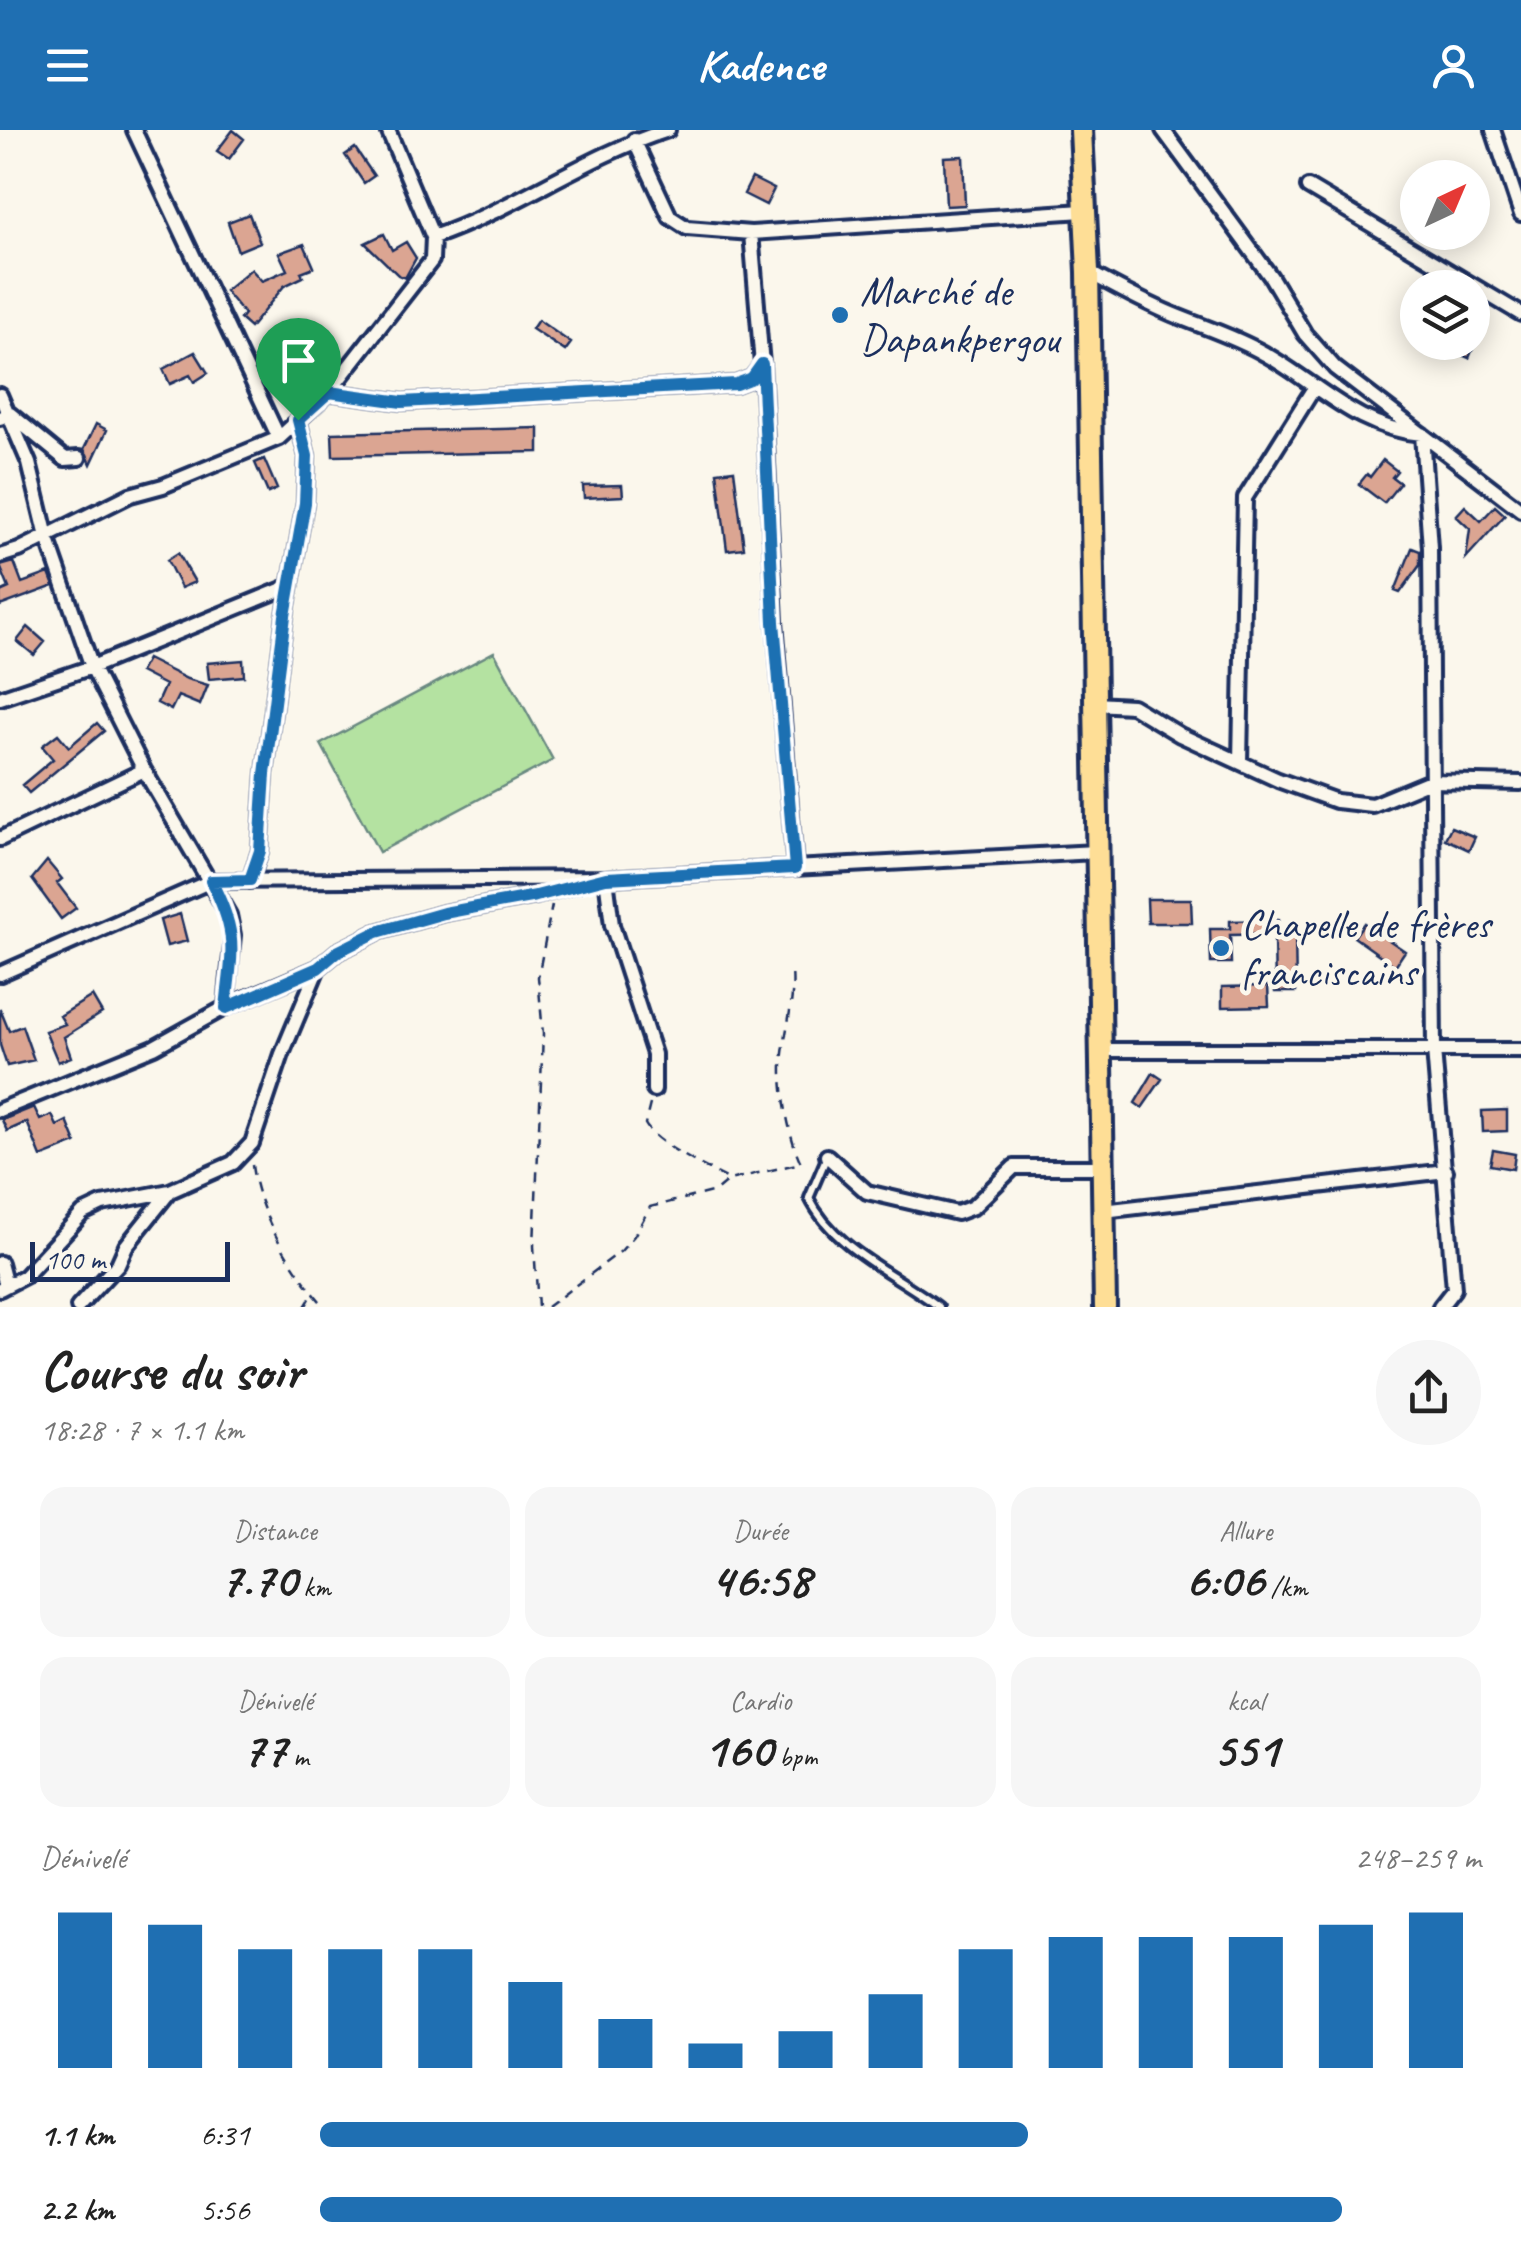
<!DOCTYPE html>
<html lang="fr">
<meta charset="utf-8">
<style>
:root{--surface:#fff;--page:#f6f6f6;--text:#222;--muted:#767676;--accent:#1f6fb2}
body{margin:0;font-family:Caveat,sans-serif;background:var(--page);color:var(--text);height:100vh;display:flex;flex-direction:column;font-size:38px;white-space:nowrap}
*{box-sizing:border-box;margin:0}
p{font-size:32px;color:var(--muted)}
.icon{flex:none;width:55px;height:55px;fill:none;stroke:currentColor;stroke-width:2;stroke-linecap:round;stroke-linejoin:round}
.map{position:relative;height:1177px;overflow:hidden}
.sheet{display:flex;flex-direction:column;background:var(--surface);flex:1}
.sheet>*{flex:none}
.needle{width:65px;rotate:44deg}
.controls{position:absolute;left:1400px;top:30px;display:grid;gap:20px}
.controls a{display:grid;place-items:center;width:90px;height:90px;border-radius:50%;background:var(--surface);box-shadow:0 5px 25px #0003;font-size:50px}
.scale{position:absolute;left:30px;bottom:25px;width:200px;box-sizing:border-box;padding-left:10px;border:5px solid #1b2f5e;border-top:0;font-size:28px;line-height:35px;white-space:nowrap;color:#1b2f5e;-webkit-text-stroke:8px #fbf7ec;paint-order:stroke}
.pin{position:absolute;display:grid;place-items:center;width:85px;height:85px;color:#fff;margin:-102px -42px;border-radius:50% 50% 50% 0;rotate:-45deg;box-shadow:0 0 10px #0007}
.pin .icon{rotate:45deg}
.round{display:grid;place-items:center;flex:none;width:105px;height:105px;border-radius:52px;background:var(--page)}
.overview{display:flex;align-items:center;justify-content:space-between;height:170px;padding:0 40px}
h1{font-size:55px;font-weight:700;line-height:75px}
.metrics{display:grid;grid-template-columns:repeat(3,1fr);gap:15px;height:170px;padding:10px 40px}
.metrics div{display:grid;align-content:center;border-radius:25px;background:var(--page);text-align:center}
.metrics b{font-size:50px;font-weight:700}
.metrics small{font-size:28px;font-weight:400}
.metrics p{font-size:28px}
.chart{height:280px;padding:20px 40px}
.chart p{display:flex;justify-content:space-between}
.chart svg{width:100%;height:180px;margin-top:10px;stroke:var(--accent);stroke-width:6}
ul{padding:0 40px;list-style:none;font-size:32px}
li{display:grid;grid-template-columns:160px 120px 1fr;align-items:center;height:75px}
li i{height:25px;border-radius:12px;background:var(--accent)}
header{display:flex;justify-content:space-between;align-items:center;height:130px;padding:0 40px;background:var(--accent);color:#fff;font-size:45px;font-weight:700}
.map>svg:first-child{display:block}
</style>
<header><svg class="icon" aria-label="menu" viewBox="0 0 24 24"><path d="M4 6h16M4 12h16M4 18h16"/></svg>Kadence<svg class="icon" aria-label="person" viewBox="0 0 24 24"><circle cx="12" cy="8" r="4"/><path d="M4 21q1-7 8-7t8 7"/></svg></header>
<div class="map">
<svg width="1521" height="1177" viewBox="0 0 1521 1177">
<rect width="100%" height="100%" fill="#fbf7ec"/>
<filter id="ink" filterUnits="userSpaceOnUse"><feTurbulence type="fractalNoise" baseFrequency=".01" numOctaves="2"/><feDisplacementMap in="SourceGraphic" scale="20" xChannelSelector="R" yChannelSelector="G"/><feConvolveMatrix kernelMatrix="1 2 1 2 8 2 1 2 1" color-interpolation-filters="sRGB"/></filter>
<g filter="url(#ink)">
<path fill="#b4e2a1" stroke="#688880" stroke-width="2.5" d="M 494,522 L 553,630 L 379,722 L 321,614 Z"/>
<path fill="#dba592" stroke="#1b2f5e" stroke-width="2.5" d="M 233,0 L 244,9 L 229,29 L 217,21 Z
M 355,18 L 374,46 L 364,53 L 345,25 Z
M 963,26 L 965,75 L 946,76 L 944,27 Z
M 752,48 L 774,59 L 766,75 L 744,64 Z
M 249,84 L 260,112 L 238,121 L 228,92 Z
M 384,104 L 392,120 L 406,112 L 416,128 L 405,148 L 398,145 L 365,113 Z
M 304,114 L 314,137 L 301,142 L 303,147 L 284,156 L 250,198 L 240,189 L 244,184 L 225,161 L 251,139 L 262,151 L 287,140 L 279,123 Z
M 538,190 L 571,213 L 565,221 L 532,199 Z
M 1432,212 L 1464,212 L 1474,216 L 1469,228 Z
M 195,222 L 208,243 L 194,252 L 190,245 L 170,254 L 163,239 Z
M 96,294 L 107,300 L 91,334 L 84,319 Z
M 539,298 L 539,322 L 333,326 L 332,303 Z
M 264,329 L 277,359 L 268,363 L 255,333 Z
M 1383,330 L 1397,341 L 1392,347 L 1400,353 L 1384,373 L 1359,354 L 1367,344 L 1370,347 Z
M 734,340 L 744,418 L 727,420 L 717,342 Z
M 622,355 L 623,366 L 584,368 L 583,356 Z
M 1465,376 L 1481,391 L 1495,376 L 1505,385 L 1466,428 L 1470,399 L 1456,386 Z
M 1412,418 L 1420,421 L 1420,435 L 1400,463 L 1395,461 Z
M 178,423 L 195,452 L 181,458 L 167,430 Z
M 14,432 L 22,453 L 49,443 L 54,456 L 0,476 L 0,462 L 9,458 L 0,436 Z
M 28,497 L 45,512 L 34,525 L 17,511 Z
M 147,529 L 187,549 L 208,555 L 200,575 L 178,566 L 171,580 L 157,573 L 165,555 L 140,542 Z
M 243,530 L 244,546 L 209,549 L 207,533 Z
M 97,593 L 104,601 L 29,663 L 22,655 L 53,629 L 42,616 L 58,604 L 69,617 Z
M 1451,697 L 1475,707 L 1469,720 L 1445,709 Z
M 47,731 L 62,749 L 57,753 L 76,778 L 61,789 L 32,749 Z
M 1147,769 L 1191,769 L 1192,793 L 1148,793 Z
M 180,784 L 187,811 L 167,816 L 160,790 Z
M 1278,790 L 1279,801 L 1295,801 L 1296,862 L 1275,862 L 1274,804 L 1230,805 L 1231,833 L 1211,833 L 1210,799 L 1230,799 L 1230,791 Z
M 1364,793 L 1405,821 L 1395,836 L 1354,807 Z
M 1268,856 L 1269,876 L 1222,877 L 1222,857 Z
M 92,866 L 102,883 L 64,907 L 71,927 L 58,932 L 45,901 L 65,894 L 60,886 Z
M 0,879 L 9,901 L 22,896 L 34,930 L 7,936 L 0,915 Z
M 1153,943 L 1162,949 L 1142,978 L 1135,973 Z
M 34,977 L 40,990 L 52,985 L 57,996 L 67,991 L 76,1013 L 41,1027 L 27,992 L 7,1001 L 2,990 Z
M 1507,980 L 1507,1001 L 1483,1002 L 1482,981 Z
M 1493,1020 L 1515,1024 L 1513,1039 L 1490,1035 Z"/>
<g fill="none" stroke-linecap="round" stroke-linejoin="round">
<defs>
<path id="lane" d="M 827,1026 L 809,1068 C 834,1119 896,1144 939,1177"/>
<path id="street" d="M 134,0 L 279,308
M 1163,0 L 1271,147 L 1305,204 L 1335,238 L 1521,380
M 1493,0 L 1521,84
M 1308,57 L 1521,184
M 751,103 L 1083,81
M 433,107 C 515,79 585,26 668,0
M 1088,142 C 1116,157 1143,172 1172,184 C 1203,197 1236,207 1265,224 C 1319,254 1355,298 1422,304 L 1430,418 L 1434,920 L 1454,1159 L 1440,1177
M 762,235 L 775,491 L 795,738
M 329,262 L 402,272 L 736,254 L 752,248 L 762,235 L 751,103 L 687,98 L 670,87 L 634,10
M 0,265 L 29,333 L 47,407 L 92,537 L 144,640 L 229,785 L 233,805 L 226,877
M 0,288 L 10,284 L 65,329 L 79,328
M 0,426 L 19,420 L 130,365 L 163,356 L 279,308 L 329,262 L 432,130 L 433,107 L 388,0
M 0,568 L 92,537 L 290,456
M 1094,574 L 1132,576 L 1180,605 L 1278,650 L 1336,671 L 1372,675 L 1430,651 L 1521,653
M 1240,632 L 1245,368 L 1314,258
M 0,709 L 144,640
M 598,750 L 606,748 L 612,795 L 654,924 L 654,960
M 250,751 L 260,721 L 265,644 L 285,486 L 305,373 L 307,326 L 298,290
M 0,844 L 211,751 L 606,748 L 1096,722
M 1100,920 L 1521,920
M 0,980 L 154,917 L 226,877 L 318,838
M 827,1026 L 867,1062 L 957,1083 L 973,1077 L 1014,1037 L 1102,1037
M 1103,1081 L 1446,1041
M 0,1133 L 6,1156
M 0,1159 L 25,1146 L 83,1083 L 102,1074 L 170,1061 L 233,1033 L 252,1013 L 282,924 L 318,838 L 337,822 L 377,802 L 444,783 L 536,766 L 578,754
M 78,1177 L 118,1134 L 126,1116 L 170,1061"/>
<path id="primary" d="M 1081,0 L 1088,142 L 1105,1177"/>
</defs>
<use href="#lane" stroke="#1b2f5e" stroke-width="14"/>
<use href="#street" stroke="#1b2f5e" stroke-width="20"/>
<use href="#primary" stroke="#1b2f5e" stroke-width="28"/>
<path stroke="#1b2f5e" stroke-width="2.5" stroke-dasharray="10 8" stroke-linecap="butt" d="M 650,974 L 645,994 C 656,1014 707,1038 728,1049
M 252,1035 C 258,1085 292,1139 325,1177
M 305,1177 L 312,1165
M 538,1177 L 534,1116 L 543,904 L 538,847 L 552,775
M 547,1177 L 621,1121 L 634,1106 L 650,1077 L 716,1061 L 729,1050 L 801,1033 C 789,1008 781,962 782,934 C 784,902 795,874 792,841"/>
<use href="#lane" stroke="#fbf7ec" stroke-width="6"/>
<use href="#street" stroke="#fbf7ec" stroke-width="12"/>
<use href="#primary" stroke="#fede96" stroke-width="20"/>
</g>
</g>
<g fill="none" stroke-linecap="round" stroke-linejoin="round" filter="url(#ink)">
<defs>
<path id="route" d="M 762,234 L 774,492 L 795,738 L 606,748 L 536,766 L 444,783 L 377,802 L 337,822 L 318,838 L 226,878 C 232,819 239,805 211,751 L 250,750 L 260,721 L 265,644 L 285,486 L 305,373 L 307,326 L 298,290 L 329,262 L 402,272 L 736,254 L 752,248 Z"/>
</defs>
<use href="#route" stroke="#fff" stroke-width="20"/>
<use href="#route" stroke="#1f6fb2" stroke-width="12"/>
</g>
<g fill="#1f6fb2" stroke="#fbf7ec" stroke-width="4">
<circle cx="840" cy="185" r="10"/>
<circle cx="1221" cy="818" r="10"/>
</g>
<g text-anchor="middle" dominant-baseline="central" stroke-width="9" stroke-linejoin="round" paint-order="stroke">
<g font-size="42" fill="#1b2f5e" stroke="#fbf7ec" text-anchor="start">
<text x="860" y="161">Marché de<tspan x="860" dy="48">Dapankpergou</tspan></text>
<text x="1241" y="794">Chapelle de frères<tspan x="1241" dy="48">franciscains</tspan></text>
</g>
</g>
</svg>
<div class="controls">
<a><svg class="needle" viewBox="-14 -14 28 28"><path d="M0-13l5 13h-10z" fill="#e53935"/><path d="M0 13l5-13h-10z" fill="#767676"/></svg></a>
<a><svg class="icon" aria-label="layers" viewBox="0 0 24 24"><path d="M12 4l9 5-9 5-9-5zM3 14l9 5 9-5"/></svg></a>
</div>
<div class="scale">100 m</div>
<div class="pin" style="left:298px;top:290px;background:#1e9e55"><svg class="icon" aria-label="arrive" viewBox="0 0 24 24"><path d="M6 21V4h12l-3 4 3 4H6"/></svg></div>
</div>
<section class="sheet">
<div class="overview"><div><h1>Course du soir</h1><p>18:28 · 7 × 1.1 km</p></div><a class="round"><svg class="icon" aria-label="share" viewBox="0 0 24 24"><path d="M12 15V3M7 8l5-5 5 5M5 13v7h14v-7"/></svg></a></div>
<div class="metrics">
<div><p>Distance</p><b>7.70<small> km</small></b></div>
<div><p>Durée</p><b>46:58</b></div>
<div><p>Allure</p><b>6:06<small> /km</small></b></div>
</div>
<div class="metrics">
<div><p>Dénivelé</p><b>77<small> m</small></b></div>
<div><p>Cardio</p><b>160<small> bpm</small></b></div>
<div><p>kcal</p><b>551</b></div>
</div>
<div class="chart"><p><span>Dénivelé</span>248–259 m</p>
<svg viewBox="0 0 160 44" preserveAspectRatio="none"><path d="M5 44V6M15 44V9M25 44V15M35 44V15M45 44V15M55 44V23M65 44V32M75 44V38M85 44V35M95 44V26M105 44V15M115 44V12M125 44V12M135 44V12M145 44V9M155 44V6"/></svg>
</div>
<ul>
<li><b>1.1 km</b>6:31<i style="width:61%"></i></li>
<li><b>2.2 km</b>5:56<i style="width:88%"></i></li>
</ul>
</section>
